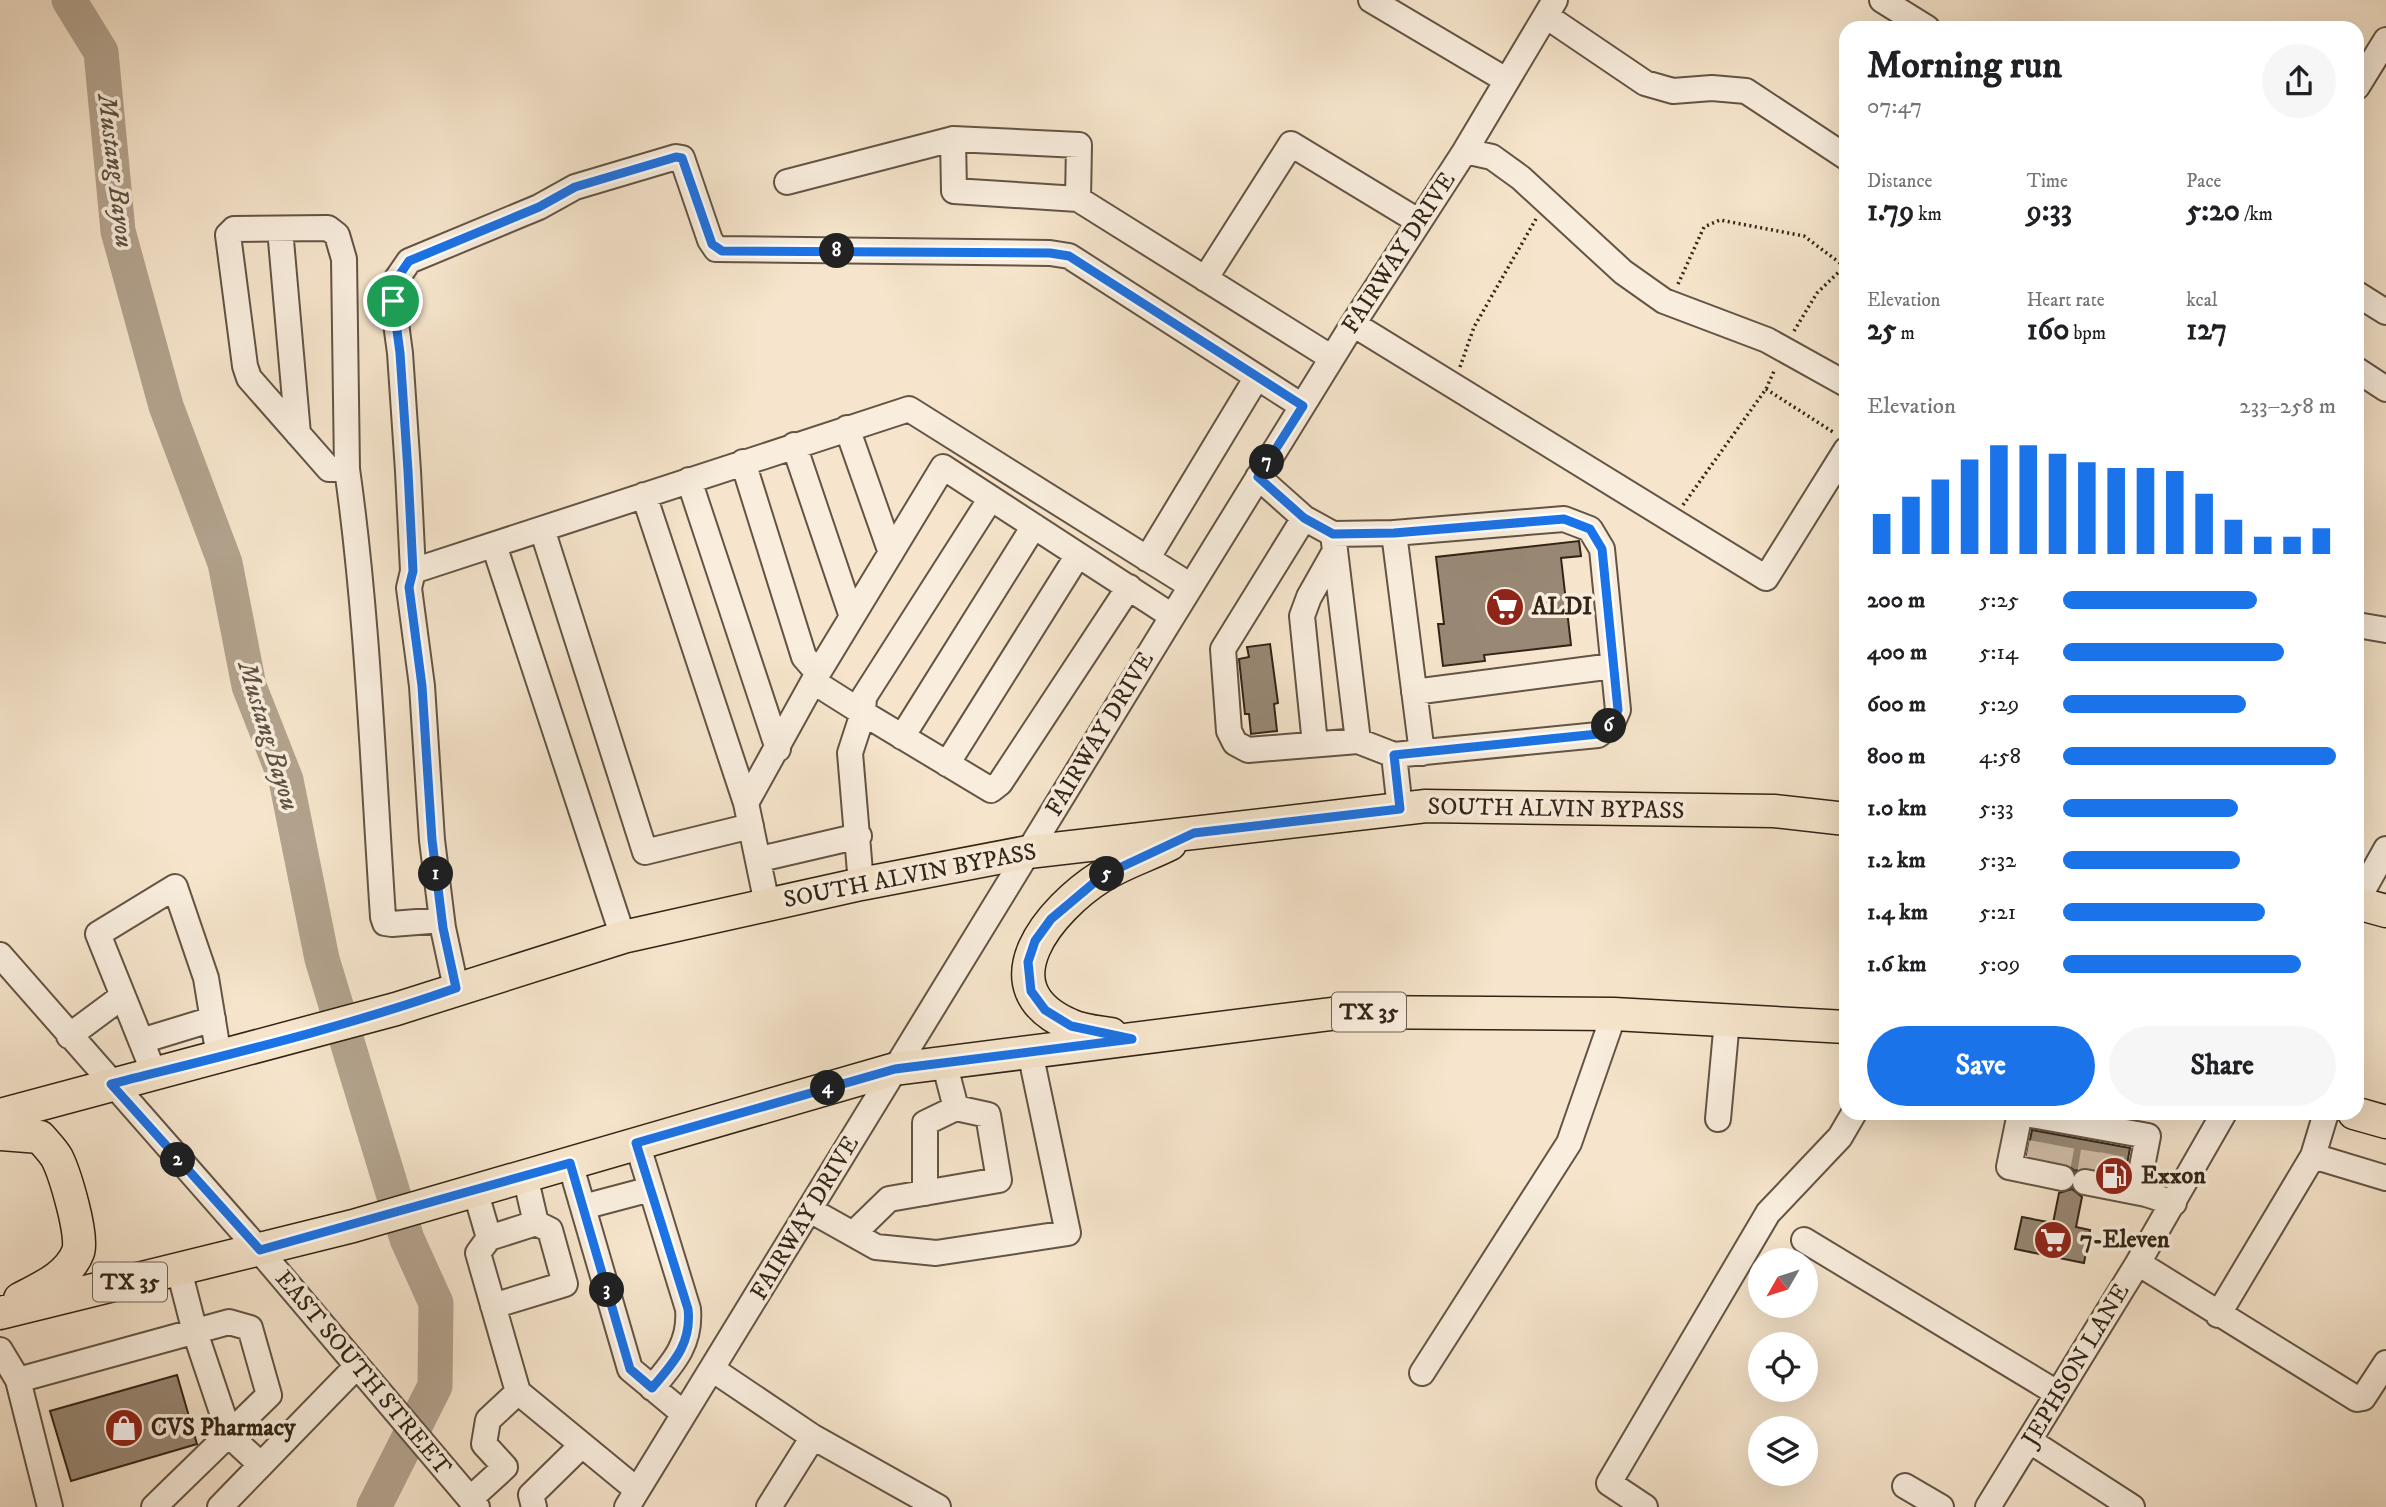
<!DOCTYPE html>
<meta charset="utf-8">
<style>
:root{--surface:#fff;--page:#f6f6f6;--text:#202124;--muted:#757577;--accent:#1a73e8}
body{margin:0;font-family:"IM FELL DW Pica",serif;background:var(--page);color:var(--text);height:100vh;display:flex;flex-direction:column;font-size:26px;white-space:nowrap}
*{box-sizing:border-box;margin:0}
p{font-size:23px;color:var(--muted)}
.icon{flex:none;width:38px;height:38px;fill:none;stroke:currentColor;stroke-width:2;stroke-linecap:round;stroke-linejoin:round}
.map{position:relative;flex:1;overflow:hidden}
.drawer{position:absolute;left:1839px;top:21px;width:525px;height:1099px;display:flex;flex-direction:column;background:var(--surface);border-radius:21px;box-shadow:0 7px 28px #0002}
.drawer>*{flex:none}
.needle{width:46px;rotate:231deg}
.controls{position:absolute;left:1748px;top:1248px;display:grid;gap:14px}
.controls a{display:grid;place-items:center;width:70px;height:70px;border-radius:50%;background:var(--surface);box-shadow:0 7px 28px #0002;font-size:35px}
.pin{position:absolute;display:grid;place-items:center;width:60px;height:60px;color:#fff;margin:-30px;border:4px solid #fff;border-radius:50%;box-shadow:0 2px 7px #0007}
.km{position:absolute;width:35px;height:35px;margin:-18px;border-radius:50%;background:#222;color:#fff;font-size:19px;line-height:35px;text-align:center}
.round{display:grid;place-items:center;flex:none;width:74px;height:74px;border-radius:37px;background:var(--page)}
.headline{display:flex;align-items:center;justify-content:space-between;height:119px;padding:0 28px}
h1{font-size:38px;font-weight:700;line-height:52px}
.metrics{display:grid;grid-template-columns:repeat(3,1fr);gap:10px;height:119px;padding:7px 28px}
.metrics div{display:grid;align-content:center}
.metrics b{font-size:30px;font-weight:700}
.metrics small{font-size:19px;font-weight:400}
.metrics p{font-size:19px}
.chart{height:196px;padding:14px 28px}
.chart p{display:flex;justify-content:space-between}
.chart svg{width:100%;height:126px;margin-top:7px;stroke:var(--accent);stroke-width:6}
.button{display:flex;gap:14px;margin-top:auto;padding:14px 28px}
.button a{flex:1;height:80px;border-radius:42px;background:var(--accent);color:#fff;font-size:28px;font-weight:700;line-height:80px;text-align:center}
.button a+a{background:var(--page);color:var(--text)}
ul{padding:0 28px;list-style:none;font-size:23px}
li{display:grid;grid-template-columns:112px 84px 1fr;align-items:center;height:52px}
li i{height:18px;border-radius:9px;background:var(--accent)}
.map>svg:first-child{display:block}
</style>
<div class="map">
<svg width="2386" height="1507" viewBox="0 0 2386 1507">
<rect width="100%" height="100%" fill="#f6e5cc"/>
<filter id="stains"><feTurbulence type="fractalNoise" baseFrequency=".00286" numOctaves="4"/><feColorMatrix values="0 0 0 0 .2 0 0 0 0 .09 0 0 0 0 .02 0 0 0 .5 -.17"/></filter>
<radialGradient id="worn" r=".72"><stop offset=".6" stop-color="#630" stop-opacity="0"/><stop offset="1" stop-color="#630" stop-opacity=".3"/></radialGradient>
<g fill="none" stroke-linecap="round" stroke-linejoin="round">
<path stroke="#b3a38e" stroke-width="35" d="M 69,0 L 101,52 L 118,231 L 166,406 L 225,563 L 249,686 L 286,780 L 322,959 L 407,1239 L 436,1303 L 435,1386 L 374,1507"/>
</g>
<path fill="#988875" stroke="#322416" stroke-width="2" d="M 1579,541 L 1581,556 L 1561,558 L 1571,645 L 1484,655 L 1485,661 L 1443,666 L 1438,624 L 1444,624 L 1436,557 Z
M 1270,644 L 1278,703 L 1274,704 L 1277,731 L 1251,734 L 1249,714 L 1245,714 L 1239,659 L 1249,657 L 1247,647 Z
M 2032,1130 L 2130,1148 L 2125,1175 L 2087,1167 L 2075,1171 L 2065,1163 L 2027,1155 Z
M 2072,1189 L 2082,1197 L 2076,1227 L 2090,1230 L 2084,1263 L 2015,1249 L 2022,1217 L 2053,1223 L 2059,1193 Z
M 177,1375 L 197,1444 L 71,1481 L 50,1411 Z"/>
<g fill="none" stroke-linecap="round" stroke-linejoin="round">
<path stroke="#cfbea8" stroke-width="24" stroke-dasharray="24 12" stroke-linecap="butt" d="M 2037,1166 L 2044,1128
M 2058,1170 L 2065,1132
M 2089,1175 L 2095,1138
M 2108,1178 L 2115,1142"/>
<defs>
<path id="minor" d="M 1371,0 L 1506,80
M 1882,0 L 1927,28
M 1546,16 L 1645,83 L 1673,91 L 1712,88 L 1746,91 L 1846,157
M 2357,87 L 2386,40
M 953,139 L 954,191 L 1078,199 L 1332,358
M 1465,151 L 1492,157 L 1521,178 L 1623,272 L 1664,301 L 1767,340 L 1846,384
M 787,182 L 953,139 L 1079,145 L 1078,199
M 280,229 L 298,434
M 1205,279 L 1291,144 L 1418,221
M 2357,294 L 2386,312
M 1353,324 L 1766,578 L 1846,450
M 2357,370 L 2386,389
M 847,428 L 891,553
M 794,445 L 852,617
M 743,462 L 804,657 L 818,673
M 347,469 L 344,259 L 337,235 L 328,228 L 234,229 L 228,235 L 245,366 L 249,378 L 329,469 L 347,469 C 368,617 373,768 383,917 L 385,923 L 392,924 L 442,920
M 1258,477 L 1304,518 L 1223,649 L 1229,731 L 1235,743 L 1248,750 L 1358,741 L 1394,755 L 1400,809
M 689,480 L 778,749
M 644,495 L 746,803
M 991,498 L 864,697 L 863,713 L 991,790 L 1000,783 L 1129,587
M 1304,518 L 1333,534 L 1394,533 L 1564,519 L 1590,529 L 1602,549 L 1618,710 L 1612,724 L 1598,735 L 1394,755
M 542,529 L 645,852 L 751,826
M 1394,533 L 1422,753
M 1333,534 L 1358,741
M 494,545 L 623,937
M 1147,559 L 1257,377
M 413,571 L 909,409 L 1191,586
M 2357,625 L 2386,630
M 814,682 L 863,713 L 850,753 L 861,884
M 1414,692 L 1613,666
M 902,737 L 1034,526
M 1315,744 L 1302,616 L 1309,597 L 1335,551
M 947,764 L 1078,555
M 760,859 L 859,836
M 2357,901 L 2386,849
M 767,904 L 746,803 L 818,673 L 943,467 L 1172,616
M 0,955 L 259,1250 L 477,1507
M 456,988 L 443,928 L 432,840 L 422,686 L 409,588 L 413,571 L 408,471 L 400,353 L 393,301 L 396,280 L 409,261 L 539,207 L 575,187 L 676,157 L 682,158 L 710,240 L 716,249 L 1050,253 L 1069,256 L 1302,406
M 69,1036 L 123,996
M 141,1041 L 213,1019
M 154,1073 L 98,934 L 175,887 L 206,978 L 219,1057
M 2326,1113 L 2313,1156 L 2386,1178
M 1718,1119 L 1727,1020
M 637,1143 L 688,1309 C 691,1344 673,1363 652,1388
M 570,1163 L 630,1369 L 683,1413
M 2062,1178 L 2009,1167 L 2020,1113 L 2148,1136 L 2137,1192
M 2085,1182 L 2146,1194 L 2174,1203
M 475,1190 L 489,1238 L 478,1253 L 518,1392 L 637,1490
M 925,1193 L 925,1123 L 956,1108
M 583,1207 L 651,1189
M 810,1210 L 876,1247 L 936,1253 L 1068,1233 L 1030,1052
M 853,1234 L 889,1199 L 999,1180 L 988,1115 L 956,1108 L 944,1062
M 489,1238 L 536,1223
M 1804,1240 L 2057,1393
M 2138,1263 L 2357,1399 L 2363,1398 L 2386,1363
M 179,1270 L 195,1332 L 230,1436 L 261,1465
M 493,1306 L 565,1284 L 550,1230 L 536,1223 L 525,1176
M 2218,1315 L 2313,1156
M 0,1350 L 18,1380
M 712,1369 L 813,1437 L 938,1507
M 1422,1373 L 1569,1143 L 1614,1014
M 2030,1441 L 2132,1507
M 1905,1486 L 1941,1507
M 470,1499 L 505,1467 L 484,1444 L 488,1420 L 518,1392
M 50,1507 L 18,1380 L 229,1322 L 250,1328 L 269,1395 L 154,1507
M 220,1507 L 356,1367
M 534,1507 L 531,1495 L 582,1445
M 627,1507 L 1164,630 L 1353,324 L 1465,151 L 1555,0
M 769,1507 L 813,1437
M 1645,1507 L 1609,1483 L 1768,1213 L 1840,1137 L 1854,1113
M 1988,1507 L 2138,1263 L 2224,1113"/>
<path id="major" d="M 2357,903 L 2386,911
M 1111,1034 C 1098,1032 1082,1031 1070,1025 C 983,987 1051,908 1102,876 C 1123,863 1148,855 1170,844
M 2354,1113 L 2386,1122
M 0,1115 L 396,1009 L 623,937 L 861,884 L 1028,852 L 1426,806 L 1774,811 L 1846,819
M 0,1134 L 40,1137 C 46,1144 53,1151 57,1158 C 65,1174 84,1237 78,1252 C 69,1276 41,1288 20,1299
M 0,1313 L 353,1226 L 895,1069 L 1347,1012 L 1614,1014 L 1846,1027"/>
</defs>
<use href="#minor" stroke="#635444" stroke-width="28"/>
<use href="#major" stroke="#322416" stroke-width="35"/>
<path stroke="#322416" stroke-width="3.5" stroke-dasharray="2 3.5" stroke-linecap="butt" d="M 1678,284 L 1704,227 L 1720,220 L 1804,236 L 1844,266
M 1794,331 L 1817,293 L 1846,265
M 1460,367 L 1474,327 L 1536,219
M 1766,389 L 1833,432
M 1683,505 L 1766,389 L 1775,369"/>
<use href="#minor" stroke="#f9eede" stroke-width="24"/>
<use href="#major" stroke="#f6e5cc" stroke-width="32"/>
</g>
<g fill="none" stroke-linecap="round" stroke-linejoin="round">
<defs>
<path id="route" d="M 676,157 L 682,158 L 712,244 L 722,251 L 1050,253 L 1069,256 L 1303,406 L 1258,477 L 1304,518 L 1333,534 L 1394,533 L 1564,519 L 1590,529 L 1602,549 L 1618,710 L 1612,724 L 1598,734 L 1394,755 L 1400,809 L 1194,833 L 1102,876 L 1051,919 L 1035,941 L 1028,962 L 1031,991 L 1045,1010 L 1071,1026 L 1132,1039 L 895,1069 L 636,1143 L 688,1309 C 692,1344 673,1363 652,1388 L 630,1369 L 570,1163 L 260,1250 L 111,1084 C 226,1055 343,1028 456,988 L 443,928 L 432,840 L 422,686 L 409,587 L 413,571 L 408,471 L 400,353 L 393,301 L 396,280 L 409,261 L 539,207 L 575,187 Z"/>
</defs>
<use href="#route" stroke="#fff" stroke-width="14"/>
<use href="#route" stroke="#1a73e8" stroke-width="9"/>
</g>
<defs>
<symbol id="supermarket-disc" viewBox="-11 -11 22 22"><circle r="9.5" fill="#8f2418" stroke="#f9eede"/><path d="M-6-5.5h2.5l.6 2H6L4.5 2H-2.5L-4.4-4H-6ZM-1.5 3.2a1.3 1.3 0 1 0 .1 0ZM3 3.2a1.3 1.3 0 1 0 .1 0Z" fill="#fff"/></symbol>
<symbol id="fuel-disc" viewBox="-11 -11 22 22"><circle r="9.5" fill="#8f2418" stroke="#f9eede"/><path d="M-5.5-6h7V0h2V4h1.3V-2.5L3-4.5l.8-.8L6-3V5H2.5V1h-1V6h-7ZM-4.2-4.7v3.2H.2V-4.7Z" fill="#fff"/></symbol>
<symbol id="shop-disc" viewBox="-11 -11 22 22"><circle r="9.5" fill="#8f2418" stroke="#f9eede"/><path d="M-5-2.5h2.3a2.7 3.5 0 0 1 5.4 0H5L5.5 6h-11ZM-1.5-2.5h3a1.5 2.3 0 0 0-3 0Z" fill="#fff"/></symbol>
</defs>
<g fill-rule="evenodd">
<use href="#supermarket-disc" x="1483" y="585" width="44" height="44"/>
<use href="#fuel-disc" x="2092" y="1154" width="44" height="44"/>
<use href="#supermarket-disc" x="2031" y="1218" width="44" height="44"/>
<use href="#shop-disc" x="102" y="1406" width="44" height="44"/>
</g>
<g text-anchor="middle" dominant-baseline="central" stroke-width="7" stroke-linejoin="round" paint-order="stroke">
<g fill="#f9eede" stroke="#6e6152" stroke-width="2">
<rect x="1332" y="992.5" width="74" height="39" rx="5"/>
<rect x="93" y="1262.5" width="74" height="39" rx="5"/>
</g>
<g font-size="23" font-weight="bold" fill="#322416">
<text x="1369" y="1012">TX 35</text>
<text x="130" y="1282">TX 35</text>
</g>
<g font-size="24" fill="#322416" stroke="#f9eede">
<text transform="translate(1399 253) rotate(-57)">FAIRWAY DRIVE</text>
<text transform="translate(1100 734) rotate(-59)">FAIRWAY DRIVE</text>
<text transform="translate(1556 809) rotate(1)">SOUTH ALVIN BYPASS</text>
<text transform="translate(910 876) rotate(-11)">SOUTH ALVIN BYPASS</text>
<text transform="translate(805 1218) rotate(-59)">FAIRWAY DRIVE</text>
<text transform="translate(2076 1365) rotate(-59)">JEPHSON LANE</text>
<text transform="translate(363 1373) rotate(50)">EAST SOUTH STREET</text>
</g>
<g font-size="24" font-weight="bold" fill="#322416" stroke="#f9eede" text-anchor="start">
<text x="1532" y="607">ALDI</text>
<text x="2141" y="1176">Exxon</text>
<text x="2080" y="1240">7-Eleven</text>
<text x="151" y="1428">CVS Pharmacy</text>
</g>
<g font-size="26" font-style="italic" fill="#5f5040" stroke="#f9eede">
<text transform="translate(115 171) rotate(83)">Mustang Bayou</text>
<text transform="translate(268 736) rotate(73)">Mustang Bayou</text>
</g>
</g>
<rect width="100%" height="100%" filter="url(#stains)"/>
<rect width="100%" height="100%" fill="url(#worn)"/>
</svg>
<div class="controls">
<a><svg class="needle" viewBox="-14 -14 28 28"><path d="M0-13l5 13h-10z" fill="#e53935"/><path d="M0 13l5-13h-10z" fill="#757577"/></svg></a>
<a><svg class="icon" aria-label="locate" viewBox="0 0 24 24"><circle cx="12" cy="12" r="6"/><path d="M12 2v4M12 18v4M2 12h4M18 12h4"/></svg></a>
<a><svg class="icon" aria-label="layers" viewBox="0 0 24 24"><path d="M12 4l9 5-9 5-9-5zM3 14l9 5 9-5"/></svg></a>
</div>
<div class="pin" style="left:393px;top:301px;background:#1e9e55"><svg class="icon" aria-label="arrive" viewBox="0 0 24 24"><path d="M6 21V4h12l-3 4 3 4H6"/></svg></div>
<b class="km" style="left:436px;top:874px">1</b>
<b class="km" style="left:178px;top:1160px">2</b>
<b class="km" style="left:607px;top:1290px">3</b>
<b class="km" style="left:828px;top:1088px">4</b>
<b class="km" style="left:1107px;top:874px">5</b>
<b class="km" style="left:1609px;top:726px">6</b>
<b class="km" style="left:1267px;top:462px">7</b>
<b class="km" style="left:837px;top:251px">8</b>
<section class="drawer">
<div class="headline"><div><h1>Morning run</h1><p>07:47</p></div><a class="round"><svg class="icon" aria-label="share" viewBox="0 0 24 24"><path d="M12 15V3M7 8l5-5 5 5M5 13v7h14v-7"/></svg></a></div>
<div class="metrics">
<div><p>Distance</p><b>1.79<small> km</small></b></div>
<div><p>Time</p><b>9:33</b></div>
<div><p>Pace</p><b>5:20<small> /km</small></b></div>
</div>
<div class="metrics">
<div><p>Elevation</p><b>25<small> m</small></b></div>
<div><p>Heart rate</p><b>160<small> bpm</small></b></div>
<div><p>kcal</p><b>127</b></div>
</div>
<div class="chart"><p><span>Elevation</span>233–258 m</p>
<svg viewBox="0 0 160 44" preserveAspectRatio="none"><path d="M5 44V30M15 44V24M25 44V18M35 44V11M45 44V6M55 44V6M65 44V9M75 44V12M85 44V14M95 44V14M105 44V15M115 44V23M125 44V32M135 44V38M145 44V38M155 44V35"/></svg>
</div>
<ul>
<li><b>200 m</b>5:25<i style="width:71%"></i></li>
<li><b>400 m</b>5:14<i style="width:81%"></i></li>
<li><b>600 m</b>5:29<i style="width:67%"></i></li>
<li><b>800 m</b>4:58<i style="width:100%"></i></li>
<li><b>1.0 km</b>5:33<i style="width:64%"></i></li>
<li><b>1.2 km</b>5:32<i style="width:65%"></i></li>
<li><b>1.4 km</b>5:21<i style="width:74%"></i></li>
<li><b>1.6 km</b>5:09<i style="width:87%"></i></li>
</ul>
<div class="button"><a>Save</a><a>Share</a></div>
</section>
</div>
